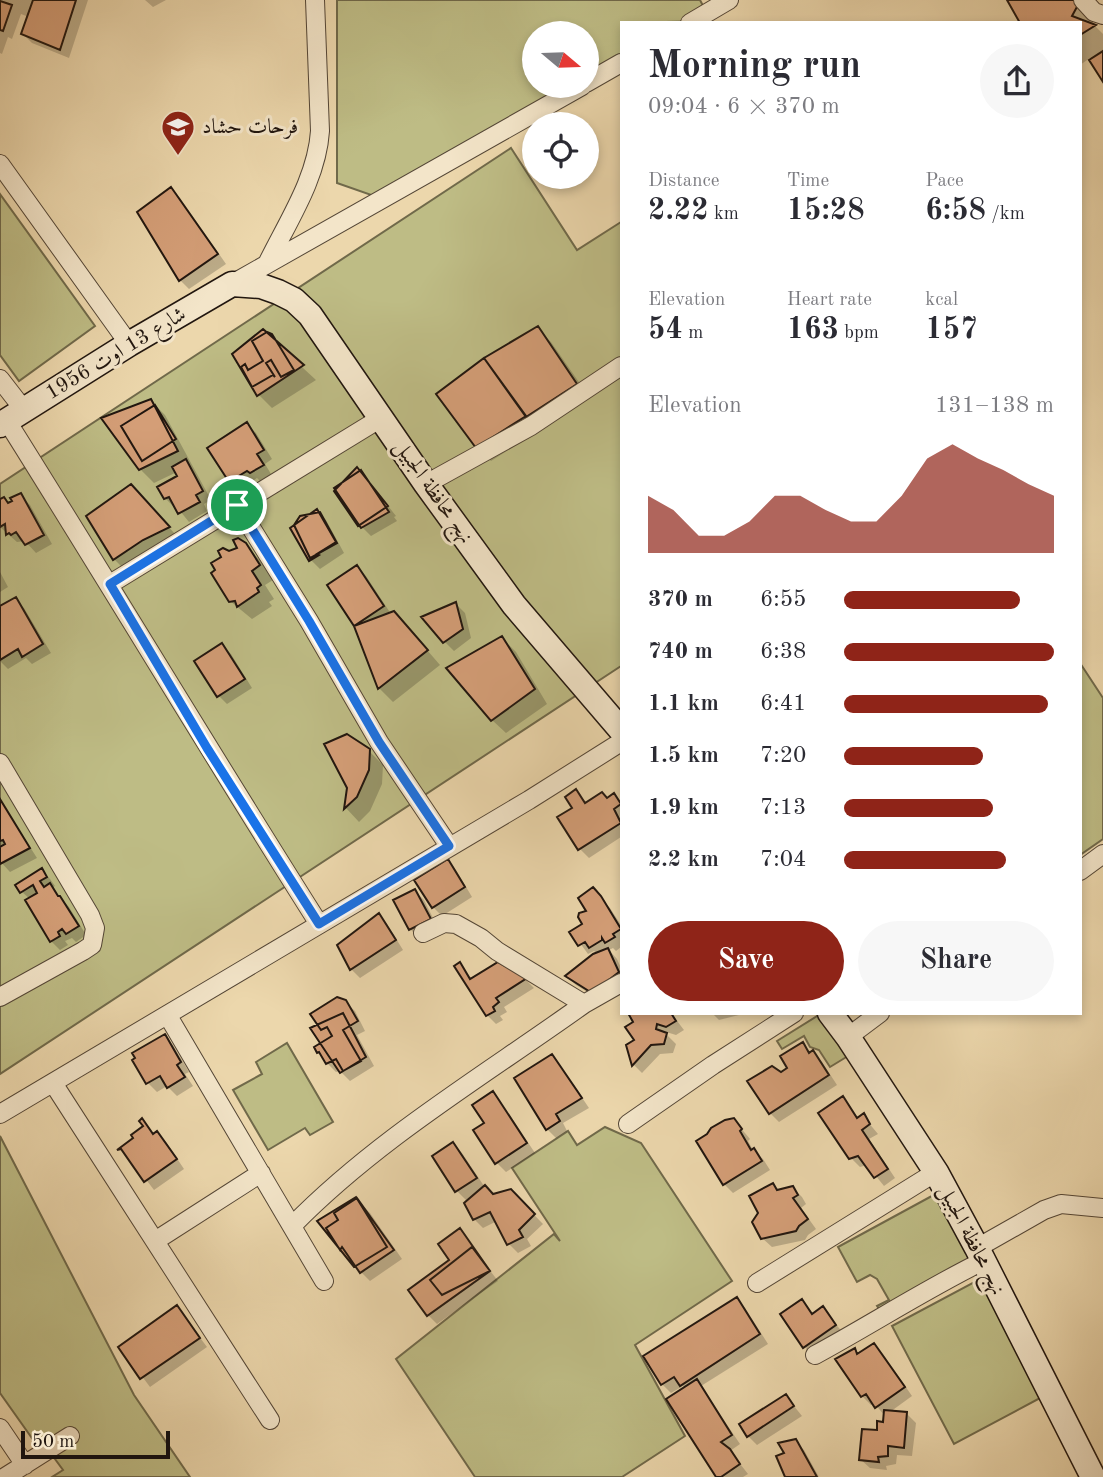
<!DOCTYPE html>
<meta charset="utf-8">
<style>
:root{--surface:#fff;--page:#f7f7f7;--text:#2b2b33;--muted:#7c7c81;--accent:#8f2418}
body{margin:0;font-family:"Old Standard TT",Amiri,serif;background:var(--page);color:var(--text);height:100vh;display:flex;flex-direction:column;font-size:26px;white-space:nowrap}
*{box-sizing:border-box;margin:0}
p{font-size:23px;color:var(--muted)}
.icon{flex:none;width:38px;height:38px;fill:none;stroke:currentColor;stroke-width:2;stroke-linecap:round;stroke-linejoin:round}
.map{position:relative;flex:1;overflow:hidden}
.panel{position:absolute;left:620px;top:21px;width:462px;height:994px;display:flex;flex-direction:column;background:var(--surface);border-radius:0px;box-shadow:0 4px 10px #0003}
.panel>*{flex:none}
.needle{width:46px;rotate:109deg}
.tools{position:absolute;left:522px;top:21px;display:grid;gap:14px}
.tools a{display:grid;place-items:center;width:77px;height:77px;border-radius:50%;background:var(--surface);box-shadow:0 4px 10px #0003;font-size:35px}
.scale{position:absolute;left:21px;bottom:18px;width:149px;box-sizing:border-box;padding-left:7px;border:4px solid #21160f;border-top:0;font-size:19px;line-height:24px;white-space:nowrap;color:#21160f;-webkit-text-stroke:5px #f3e5c9;paint-order:stroke}
.pin{position:absolute;display:grid;place-items:center;width:60px;height:60px;color:#fff;margin:-30px;border:4px solid #fff;border-radius:50%;box-shadow:0 2px 7px #0007}
.round{display:grid;place-items:center;flex:none;width:74px;height:74px;border-radius:37px;background:var(--page)}
.headline{display:flex;align-items:center;justify-content:space-between;height:119px;padding:0 28px}
h1{font-size:38px;font-weight:700;line-height:52px}
.figures{display:grid;grid-template-columns:repeat(3,1fr);gap:10px;height:119px;padding:7px 28px}
.figures div{display:grid;align-content:center}
.figures b{font-size:30px;font-weight:700}
.figures small{font-size:19px;font-weight:400}
.figures p{font-size:19px}
.chart{height:196px;padding:14px 28px}
.chart p{display:flex;justify-content:space-between}
.chart svg{width:100%;height:126px;margin-top:7px;fill:var(--accent);opacity:.7}
.button{display:flex;gap:14px;margin-top:auto;padding:14px 28px}
.button a{flex:1;height:80px;border-radius:42px;background:var(--accent);color:#fff;font-size:28px;font-weight:700;line-height:80px;text-align:center}
.button a+a{background:var(--page);color:var(--text)}
ul{padding:0 28px;list-style:none;font-size:23px}
li{display:grid;grid-template-columns:112px 84px 1fr;align-items:center;height:52px}
li i{height:18px;border-radius:9px;background:var(--accent)}
.map>svg:first-child{display:block}
</style>
<div class="map">
<svg width="1103" height="1477" viewBox="0 0 1103 1477">
<rect width="100%" height="100%" fill="#ecd7ac"/>
<filter id="stains"><feTurbulence type="fractalNoise" baseFrequency=".00286" numOctaves="4"/><feColorMatrix values="0 0 0 0 .2 0 0 0 0 .09 0 0 0 0 .02 0 0 0 .5 -.17"/></filter>
<radialGradient id="worn" r=".72"><stop offset=".6" stop-color="#630" stop-opacity="0"/><stop offset="1" stop-color="#630" stop-opacity=".3"/></radialGradient>
<path fill="#bebc85" stroke="#70694a" stroke-width="2" fill-rule="evenodd" d="M 337,0 L 700,0 L 711,21 L 621,23 L 621,68 L 374,196 L 337,183 ZM 534,33 L 586,33 L 586,86 L 534,86 Z
M 511,148 L 577,250 L 621,222 L 621,666 L 0,1074 L 0,484 Z
M 0,194 L 95,326 L 19,381 L 0,355 Z
M 1080,663 L 1103,698 L 1103,839 L 1080,855 Z
M 822,1013 L 848,1056 L 830,1067 L 819,1050 L 810,1047 L 804,1036 L 782,1049 L 777,1041 Z
M 287,1043 L 333,1122 L 310,1135 L 305,1128 L 268,1150 L 233,1090 L 262,1074 L 256,1062 Z
M 605,1127 L 641,1143 L 732,1281 L 635,1345 L 685,1436 L 622,1477 L 475,1477 L 396,1359 L 554,1234 L 560,1241 L 512,1168 L 568,1131 L 577,1145 Z
M 0,1136 L 134,1395 L 190,1477 L 52,1477 L 63,1470 L 52,1455 L 46,1458 L 0,1393 Z
M 941,1191 L 970,1259 L 881,1312 L 877,1306 L 889,1300 L 877,1279 L 870,1275 L 857,1282 L 838,1247 Z
M 980,1279 L 1042,1397 L 954,1444 L 892,1326 Z"/>
<path fill="#0003" d="M 0,0 L 88,0 L 69,58 L 32,43 L 23,34 L 29,17 L 21,14 L 12,39 L 8,37 L 2,54 L 0,53 Z
M 145,0 L 166,0 L 153,7 Z
M 1009,0 L 1081,0 L 1095,26 L 1103,34 L 1103,79 L 1090,58 L 1080,65 L 1080,23 Z
M 171,189 L 180,198 L 226,264 L 189,289 L 180,280 Z
M 537,328 L 551,342 L 590,398 L 491,461 L 477,447 Z
M 263,331 L 316,380 L 272,408 L 259,395 Z
M 151,401 L 165,415 L 211,500 L 204,504 L 207,511 L 189,522 L 176,506 L 174,507 L 165,498 L 180,477 L 177,472 L 154,483 L 140,469 Z
M 247,424 L 256,433 L 272,459 L 265,464 L 271,474 L 260,481 L 257,478 L 239,490 L 230,481 Z
M 366,478 L 396,516 L 394,517 L 397,521 L 371,536 L 362,527 Z
M 21,496 L 30,505 L 52,544 L 36,553 L 25,541 L 17,542 L 0,527 L 0,501 L 9,505 Z
M 145,500 L 182,542 L 128,573 L 114,559 Z
M 317,511 L 326,520 L 344,553 L 320,569 L 311,560 L 302,517 Z
M 244,544 L 259,559 L 273,580 L 265,585 L 274,599 L 269,602 L 272,606 L 252,619 L 230,601 L 229,553 Z
M 357,567 L 366,576 L 391,614 L 408,628 L 440,665 L 393,702 L 379,688 L 356,625 L 329,585 Z
M 0,572 L 8,587 L 0,592 Z
M 15,599 L 24,608 L 51,653 L 32,664 L 26,658 L 8,669 L 0,661 L 0,608 Z
M 456,604 L 465,613 L 471,638 L 454,651 L 445,642 Z
M 502,638 L 516,652 L 547,704 L 506,733 L 492,720 Z
M 222,645 L 231,654 L 252,688 L 227,704 L 218,695 Z
M 369,751 L 383,765 L 382,784 L 370,811 L 359,822 L 346,808 L 348,787 Z
M 576,792 L 587,803 L 608,799 L 614,795 L 621,802 L 621,837 L 589,858 L 580,849 L 559,818 L 574,808 Z
M 0,800 L 37,858 L 10,872 L 0,861 Z
M 447,861 L 456,870 L 472,897 L 442,916 L 433,907 Z
M 41,870 L 50,879 L 55,886 L 52,888 L 69,907 L 86,935 L 76,942 L 72,938 L 65,941 L 68,945 L 60,950 L 51,941 L 30,899 L 22,892 Z
M 592,890 L 610,908 L 621,925 L 621,947 L 616,951 L 613,948 L 609,950 L 617,959 L 621,968 L 621,986 L 602,1001 L 576,985 L 567,977 L 597,954 L 594,951 L 588,954 L 572,932 L 584,924 Z
M 415,891 L 424,900 L 438,928 L 419,938 L 410,929 Z
M 378,915 L 387,924 L 403,950 L 360,978 L 351,969 Z
M 459,964 L 473,980 L 498,964 L 525,979 L 534,988 L 504,1007 L 507,1012 L 500,1016 L 503,1020 L 496,1024 L 487,1015 Z
M 345,1002 L 355,1011 L 365,1031 L 357,1035 L 374,1066 L 350,1081 L 340,1071 L 336,1072 L 327,1063 L 322,1044 Z
M 630,1013 L 671,1013 L 684,1030 L 676,1035 L 663,1031 L 676,1044 L 673,1053 L 660,1054 L 642,1073 L 634,1065 L 628,1046 L 636,1040 L 636,1022 Z
M 712,1013 L 747,1013 L 719,1020 Z
M 164,1036 L 173,1045 L 189,1072 L 185,1074 L 193,1086 L 177,1096 L 167,1086 L 157,1092 L 148,1083 L 134,1061 Z
M 802,1044 L 822,1062 L 837,1085 L 779,1122 L 770,1113 L 781,1074 L 790,1068 Z
M 551,1056 L 560,1065 L 589,1108 L 563,1123 L 567,1131 L 556,1138 L 547,1129 L 516,1078 Z
M 493,1093 L 501,1102 L 535,1153 L 506,1172 L 497,1163 L 475,1131 L 487,1123 Z
M 843,1098 L 859,1119 L 863,1116 L 878,1134 L 869,1139 L 895,1178 L 884,1186 L 867,1165 L 860,1167 L 851,1158 Z
M 734,1120 L 750,1139 L 748,1141 L 753,1150 L 763,1159 L 770,1170 L 733,1193 L 724,1184 Z
M 142,1121 L 155,1135 L 157,1133 L 166,1142 L 184,1169 L 154,1190 L 122,1148 L 146,1126 Z
M 453,1144 L 462,1153 L 484,1186 L 493,1196 L 511,1191 L 543,1224 L 527,1239 L 531,1246 L 518,1253 L 509,1244 L 497,1221 L 483,1228 L 474,1219 L 468,1202 L 457,1191 L 434,1156 Z
M 773,1185 L 779,1191 L 793,1188 L 802,1197 L 806,1204 L 801,1208 L 816,1229 L 808,1235 L 805,1240 L 772,1247 L 762,1238 Z
M 356,1199 L 370,1213 L 402,1259 L 370,1281 L 355,1266 Z
M 459,1230 L 498,1281 L 437,1324 L 428,1315 L 452,1261 Z
M 736,1299 L 745,1308 L 768,1344 L 701,1386 L 740,1444 L 730,1451 L 748,1474 L 743,1477 L 719,1477 L 685,1389 L 683,1386 L 671,1393 L 662,1384 L 645,1357 Z
M 802,1301 L 814,1315 L 823,1309 L 844,1334 L 813,1356 L 805,1347 Z
M 177,1307 L 207,1347 L 150,1387 L 120,1347 Z
M 874,1345 L 883,1354 L 912,1396 L 890,1412 L 907,1414 L 916,1423 L 912,1456 L 897,1455 L 896,1464 L 886,1466 L 887,1470 L 870,1468 L 860,1459 L 885,1424 L 885,1416 L 874,1403 L 871,1405 L 862,1396 L 855,1350 L 860,1355 Z
M 786,1396 L 802,1416 L 757,1445 L 748,1436 Z
M 795,1441 L 804,1450 L 819,1477 L 787,1477 L 786,1454 Z"/>
<path fill="#d49e77" stroke="#21160f" stroke-width="2" d="M 33,0 L 76,0 L 60,50 L 21,34 Z
M 1007,0 L 1075,0 L 1078,5 L 1072,16 L 1096,25 L 1080,35 L 1080,23 L 1020,23 Z
M 0,1 L 12,5 L 3,31 L 0,30 Z
M 1103,51 L 1103,82 L 1089,60 Z
M 171,187 L 218,254 L 179,281 L 137,212 Z
M 538,326 L 577,384 L 526,417 L 484,358 Z
M 263,329 L 304,365 L 257,396 L 232,354 Z
M 267,332 L 272,334 L 294,370 L 281,377 L 271,360 L 266,363 L 275,377 L 273,375 L 252,387 L 241,367 L 245,364 L 248,370 L 263,361 L 252,341 Z
M 484,358 L 526,416 L 476,448 L 436,394 Z
M 151,399 L 178,451 L 139,470 L 101,418 Z
M 155,405 L 176,439 L 142,461 L 121,426 Z
M 247,422 L 264,450 L 257,454 L 264,465 L 250,473 L 247,471 L 229,482 L 207,448 Z
M 186,459 L 203,491 L 196,495 L 200,502 L 178,514 L 169,497 L 164,499 L 157,487 L 177,476 L 172,467 Z
M 357,467 L 388,506 L 358,526 L 334,491 Z
M 361,470 L 389,512 L 361,528 L 334,488 Z
M 131,484 L 170,527 L 143,540 L 113,560 L 86,516 Z
M 21,493 L 44,535 L 25,545 L 16,532 L 11,535 L 9,533 L 6,535 L 5,524 L 0,527 L 0,499 L 4,497 L 8,503 L 12,501 L 10,498 Z
M 317,509 L 336,542 L 317,554 L 319,555 L 309,561 L 290,528 Z
M 320,512 L 337,543 L 310,558 L 294,525 L 300,516 Z
M 238,538 L 246,543 L 260,565 L 252,571 L 261,585 L 257,588 L 259,592 L 237,607 L 235,601 L 229,602 L 211,573 L 215,570 L 211,563 L 221,557 L 218,551 L 223,548 L 229,551 L 237,548 L 233,540 Z
M 357,565 L 384,606 L 354,626 L 327,585 Z
M 16,597 L 43,644 L 22,657 L 18,649 L 0,660 L 0,606 Z
M 456,602 L 463,629 L 443,643 L 421,617 Z
M 394,611 L 428,650 L 378,689 L 354,626 Z
M 502,636 L 535,689 L 491,721 L 446,668 Z
M 222,643 L 245,679 L 217,697 L 194,661 Z
M 347,734 L 370,749 L 369,770 L 357,797 L 344,809 L 347,788 L 324,744 Z
M 576,789 L 585,803 L 602,792 L 607,798 L 614,793 L 621,804 L 614,809 L 621,823 L 578,850 L 557,817 L 572,808 L 565,797 Z
M 0,799 L 30,848 L 0,864 L 0,847 L 5,844 L 3,840 L 0,841 Z
M 448,859 L 465,887 L 432,908 L 414,880 Z
M 42,868 L 47,877 L 40,881 L 44,887 L 50,883 L 58,896 L 60,896 L 79,926 L 66,934 L 62,929 L 58,932 L 60,936 L 50,942 L 25,900 L 37,893 L 33,885 L 20,893 L 15,885 Z
M 593,887 L 601,896 L 621,929 L 613,934 L 615,937 L 605,943 L 602,938 L 602,940 L 589,948 L 585,942 L 578,946 L 569,932 L 582,924 L 578,917 L 579,913 L 586,911 L 578,898 Z
M 415,889 L 431,919 L 409,930 L 393,900 Z
M 379,913 L 396,940 L 350,970 L 337,945 Z
M 608,948 L 619,972 L 592,993 L 565,976 L 593,954 Z
M 460,962 L 470,979 L 498,962 L 527,978 L 496,998 L 499,1002 L 493,1007 L 495,1011 L 486,1016 L 454,966 Z
M 337,997 L 346,1000 L 358,1021 L 343,1030 L 361,1061 L 343,1071 L 336,1059 L 326,1064 L 319,1052 L 317,1053 L 314,1047 L 332,1036 L 327,1027 L 321,1030 L 310,1014 Z
M 343,1013 L 366,1057 L 340,1073 L 310,1028 Z
M 628,1013 L 671,1013 L 676,1021 L 666,1027 L 657,1024 L 656,1029 L 667,1033 L 664,1044 L 651,1045 L 632,1066 L 626,1045 L 634,1040 L 625,1027 L 633,1022 Z
M 165,1034 L 181,1062 L 177,1065 L 185,1077 L 167,1088 L 160,1076 L 146,1084 L 132,1060 L 135,1058 L 132,1053 Z
M 803,1042 L 809,1053 L 813,1050 L 829,1075 L 769,1114 L 747,1081 L 772,1066 L 781,1072 L 787,1068 L 780,1056 Z
M 552,1054 L 582,1098 L 556,1114 L 560,1121 L 546,1130 L 514,1078 Z
M 493,1091 L 527,1143 L 495,1164 L 473,1130 L 484,1123 L 472,1105 Z
M 843,1096 L 857,1118 L 864,1113 L 870,1124 L 862,1130 L 888,1169 L 874,1178 L 858,1156 L 849,1159 L 818,1113 Z
M 142,1118 L 153,1134 L 157,1131 L 177,1159 L 144,1182 L 121,1149 L 117,1150 L 133,1138 L 131,1135 L 143,1126 L 139,1121 Z
M 734,1118 L 742,1129 L 740,1131 L 751,1150 L 754,1148 L 762,1161 L 723,1185 L 696,1141 L 707,1134 L 711,1128 L 725,1120 Z
M 453,1142 L 477,1178 L 455,1192 L 432,1156 Z
M 773,1183 L 777,1190 L 793,1186 L 798,1195 L 793,1198 L 808,1219 L 799,1226 L 796,1231 L 761,1239 L 752,1222 L 758,1213 L 749,1196 Z
M 485,1185 L 493,1194 L 511,1189 L 535,1214 L 519,1230 L 523,1237 L 507,1245 L 490,1212 L 473,1220 L 464,1203 Z
M 356,1197 L 387,1247 L 354,1267 L 317,1221 Z
M 357,1198 L 394,1250 L 360,1273 L 342,1247 L 340,1250 L 326,1228 L 338,1220 L 334,1213 Z
M 460,1228 L 490,1271 L 427,1316 L 408,1290 L 449,1260 L 438,1244 Z
M 472,1247 L 490,1271 L 442,1295 L 430,1280 Z
M 737,1297 L 760,1334 L 680,1386 L 674,1377 L 661,1385 L 643,1356 Z
M 802,1299 L 812,1314 L 823,1306 L 836,1325 L 803,1348 L 780,1314 Z
M 177,1305 L 200,1338 L 140,1379 L 118,1347 Z
M 874,1343 L 905,1387 L 875,1408 L 866,1394 L 861,1397 L 835,1359 L 855,1348 L 857,1354 Z
M 697,1379 L 732,1435 L 721,1442 L 730,1449 L 740,1464 L 721,1477 L 716,1477 L 666,1399 Z
M 786,1394 L 794,1406 L 747,1437 L 739,1424 Z
M 884,1410 L 907,1412 L 904,1448 L 888,1446 L 888,1456 L 878,1457 L 879,1462 L 859,1460 L 862,1429 L 877,1430 L 877,1421 L 883,1422 Z
M 796,1439 L 817,1477 L 785,1477 L 776,1456 L 784,1453 L 778,1443 Z"/>
<g fill="none" stroke-linecap="round" stroke-linejoin="round">
<defs>
<path id="street" d="M 1083,0 L 1094,12 L 1103,15
M 690,23 L 729,0
M 586,83 L 621,63
M 0,164 L 129,344
M 268,262 C 288,221 317,178 320,131 L 315,0
M 232,284 L 582,86
M 0,379 L 24,410
M 7,421 C 112,588 213,757 319,924
M 426,484 L 531,426 L 621,366
M 237,505 L 309,621 L 379,742 L 449,846
M 110,584 L 381,418
M 0,763 L 90,915 L 95,928 L 92,945 L 83,951 L 0,997
M 1080,871 L 1103,854
M 423,933 L 444,923 L 456,924 L 481,938 L 497,951 L 584,1004 L 621,983
M 168,1016 L 324,1281
M 848,1037 L 880,1013
M 53,1083 L 270,1420
M 0,1114 L 529,800 L 621,742
M 628,1124 L 713,1065 L 794,1013
M 292,1226 C 377,1139 485,1075 584,1004
M 155,1241 L 261,1173
M 977,1248 L 1044,1210 L 1061,1204 L 1103,1208
M 757,1283 L 936,1172
M 815,1355 C 872,1324 926,1289 983,1261
M 0,1428 L 25,1465
M 5,1477 L 70,1436"/>
<path id="secondary" d="M 0,425 L 129,344 L 232,284 L 261,286 L 278,292 L 294,300 L 310,315 L 426,484 L 514,605 L 621,730
M 830,1013 L 848,1037 L 936,1172 L 977,1248 L 1093,1477"/>
</defs>
<use href="#street" stroke="#544636" stroke-width="20"/>
<use href="#secondary" stroke="#21160f" stroke-width="27"/>
<use href="#street" stroke="#f3e5c9" stroke-width="18"/>
<use href="#secondary" stroke="#f3e5c9" stroke-width="24"/>
</g>
<g fill="none" stroke-linecap="round" stroke-linejoin="round">
<defs>
<path id="route" d="M 237,505 L 309,621 L 379,742 L 449,846 L 319,924 L 207,748 L 110,584 Z"/>
</defs>
<use href="#route" stroke="#fff" stroke-width="14"/>
<use href="#route" stroke="#1a73e8" stroke-width="9"/>
</g>
<defs>
<symbol id="school-pin" viewBox="-11 -11 22 30"><path d="M0 17L-7.5 6A9.5 9.5 0 1 1 7.5 6Z" fill="#8f2418" stroke="#f3e5c9"/><path d="M0-5L7-2L0 1L-7-2ZM-4 1L0 2.5L4 1V4Q0 6-4 4Z" fill="#fff"/></symbol>
</defs>
<g fill-rule="evenodd">
<use href="#school-pin" x="159" y="108" width="38" height="52"/>
</g>
<g text-anchor="middle" dominant-baseline="central" stroke-width="6" stroke-linejoin="round" paint-order="stroke">
<g font-size="21" fill="#21160f" stroke="#f3e5c9" text-anchor="start">
<text x="202" y="127">فرحات حشاد</text>
</g>
<g font-size="21" fill="#21160f" stroke="#f3e5c9">
<text transform="translate(116 354) rotate(-31)">شارع 13 اوت 1956</text>
<text transform="translate(433 492) rotate(55)">نهج محافظة الجبيل</text>
<text transform="translate(971 1240) rotate(63)">نهج محافظة الجبيل</text>
</g>
</g>
<rect width="100%" height="100%" filter="url(#stains)"/>
<rect width="100%" height="100%" fill="url(#worn)"/>
</svg>
<div class="tools">
<a><svg class="needle" viewBox="-14 -14 28 28"><path d="M0-13l5 13h-10z" fill="#e53935"/><path d="M0 13l5-13h-10z" fill="#7c7c81"/></svg></a>
<a><svg class="icon" aria-label="locate" viewBox="0 0 24 24"><circle cx="12" cy="12" r="6"/><path d="M12 2v4M12 18v4M2 12h4M18 12h4"/></svg></a>
</div>
<div class="scale">50 m</div>
<div class="pin" style="left:237px;top:505px;background:#1e9e55"><svg class="icon" aria-label="arrive" viewBox="0 0 24 24"><path d="M6 21V4h12l-3 4 3 4H6"/></svg></div>
<section class="panel">
<div class="headline"><div><h1>Morning run</h1><p>09:04 · 6 × 370 m</p></div><a class="round"><svg class="icon" aria-label="share" viewBox="0 0 24 24"><path d="M12 15V3M7 8l5-5 5 5M5 13v7h14v-7"/></svg></a></div>
<div class="figures">
<div><p>Distance</p><b>2.22<small> km</small></b></div>
<div><p>Time</p><b>15:28</b></div>
<div><p>Pace</p><b>6:58<small> /km</small></b></div>
</div>
<div class="figures">
<div><p>Elevation</p><b>54<small> m</small></b></div>
<div><p>Heart rate</p><b>163<small> bpm</small></b></div>
<div><p>kcal</p><b>157</b></div>
</div>
<div class="chart"><p><span>Elevation</span>131–138 m</p>
<svg viewBox="0 0 160 44" preserveAspectRatio="none"><path d="M0 44V24L10 29L20 38L30 38L40 33L50 24L60 24L70 29L80 33L90 33L100 24L110 11L120 6L130 11L140 15L150 20L160 24V44z"/></svg>
</div>
<ul>
<li><b>370 m</b>6:55<i style="width:84%"></i></li>
<li><b>740 m</b>6:38<i style="width:100%"></i></li>
<li><b>1.1 km</b>6:41<i style="width:97%"></i></li>
<li><b>1.5 km</b>7:20<i style="width:66%"></i></li>
<li><b>1.9 km</b>7:13<i style="width:71%"></i></li>
<li><b>2.2 km</b>7:04<i style="width:77%"></i></li>
</ul>
<div class="button"><a>Save</a><a>Share</a></div>
</section>
</div>
